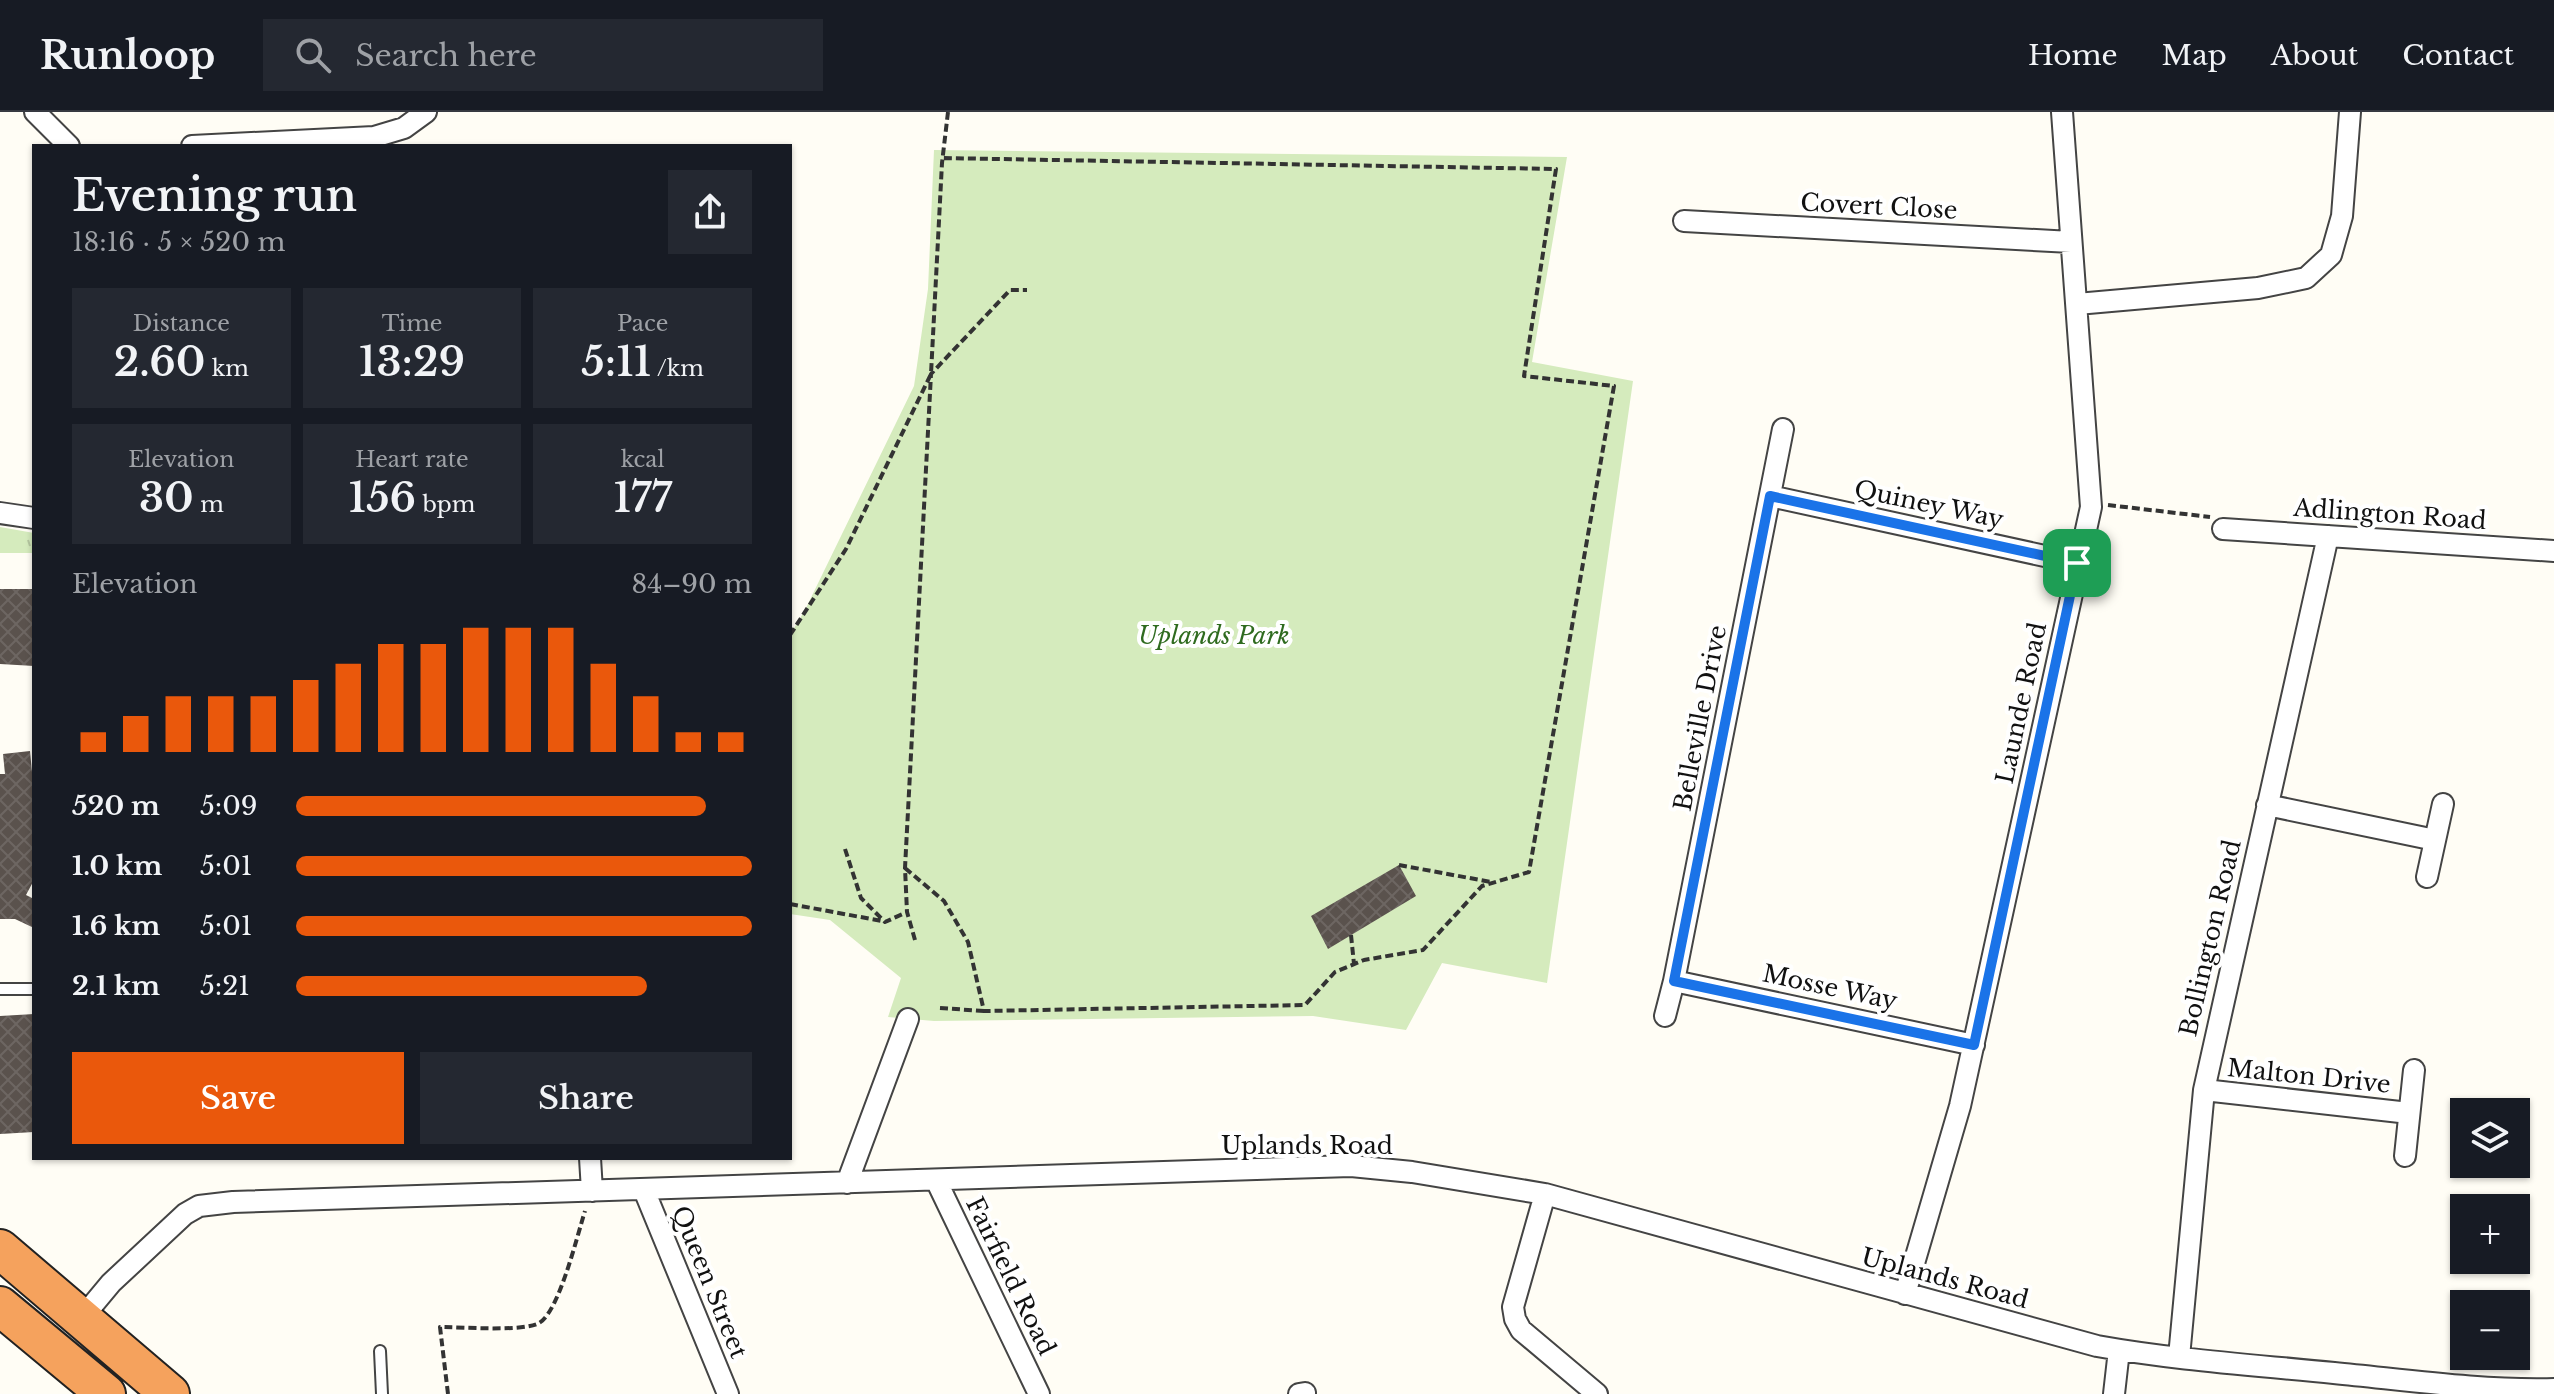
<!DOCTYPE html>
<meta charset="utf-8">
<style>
:root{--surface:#171b24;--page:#242831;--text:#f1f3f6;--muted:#9ea1a6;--line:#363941;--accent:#ea580c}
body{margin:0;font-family:"Libre Baskerville",serif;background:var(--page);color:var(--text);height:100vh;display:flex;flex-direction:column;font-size:30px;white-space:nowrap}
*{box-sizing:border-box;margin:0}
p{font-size:26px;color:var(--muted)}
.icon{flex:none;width:44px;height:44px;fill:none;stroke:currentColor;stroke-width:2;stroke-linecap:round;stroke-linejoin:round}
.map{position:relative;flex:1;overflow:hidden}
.sheet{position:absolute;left:32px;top:32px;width:760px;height:1016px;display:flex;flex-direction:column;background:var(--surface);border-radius:0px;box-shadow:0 2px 6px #0004}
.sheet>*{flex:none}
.fabs{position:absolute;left:2450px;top:986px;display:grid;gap:16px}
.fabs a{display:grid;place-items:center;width:80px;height:80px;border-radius:0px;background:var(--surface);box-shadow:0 2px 6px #0004;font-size:40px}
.pin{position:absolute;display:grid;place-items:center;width:68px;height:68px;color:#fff;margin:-34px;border-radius:16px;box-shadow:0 4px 12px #0006}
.round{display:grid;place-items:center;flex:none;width:84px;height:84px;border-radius:0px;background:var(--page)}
.summary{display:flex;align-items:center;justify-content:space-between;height:136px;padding:0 40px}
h1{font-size:44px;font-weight:600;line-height:60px}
.metrics{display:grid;grid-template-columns:repeat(3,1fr);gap:12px;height:136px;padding:8px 40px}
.metrics div{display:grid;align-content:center;border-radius:0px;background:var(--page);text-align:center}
.metrics b{font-size:40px;font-weight:600}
.metrics small{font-size:22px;font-weight:400}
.metrics p{font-size:22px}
.chart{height:224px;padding:16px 40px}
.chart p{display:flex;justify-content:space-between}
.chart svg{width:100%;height:144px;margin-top:8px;stroke:var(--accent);stroke-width:6}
.cta{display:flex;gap:16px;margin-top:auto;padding:16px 40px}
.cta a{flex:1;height:92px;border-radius:0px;background:var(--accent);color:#fff;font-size:32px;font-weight:600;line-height:92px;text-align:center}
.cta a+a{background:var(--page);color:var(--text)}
ul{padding:0 40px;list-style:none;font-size:26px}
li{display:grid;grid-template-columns:128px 96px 1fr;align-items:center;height:60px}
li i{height:20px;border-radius:10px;background:var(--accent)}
header{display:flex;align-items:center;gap:48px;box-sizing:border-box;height:112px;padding:0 40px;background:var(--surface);border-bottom:2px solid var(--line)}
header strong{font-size:38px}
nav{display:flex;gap:44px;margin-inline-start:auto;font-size:28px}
.search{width:560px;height:72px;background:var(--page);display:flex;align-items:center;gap:20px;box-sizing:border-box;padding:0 28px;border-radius:0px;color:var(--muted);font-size:30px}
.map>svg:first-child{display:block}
</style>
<header>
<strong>Runloop</strong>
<div class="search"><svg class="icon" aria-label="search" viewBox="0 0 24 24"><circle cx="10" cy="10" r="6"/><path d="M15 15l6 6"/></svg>Search here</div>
<nav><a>Home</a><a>Map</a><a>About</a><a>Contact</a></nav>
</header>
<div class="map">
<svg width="2554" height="1282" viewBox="0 0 2554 1282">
<defs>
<pattern id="grass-tufts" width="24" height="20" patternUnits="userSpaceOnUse" patternTransform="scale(2)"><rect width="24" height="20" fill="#d5ebbd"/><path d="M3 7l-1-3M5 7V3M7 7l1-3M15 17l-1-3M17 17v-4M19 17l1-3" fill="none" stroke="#b6c8a1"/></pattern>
<pattern id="building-cross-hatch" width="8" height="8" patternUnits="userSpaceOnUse" patternTransform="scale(2)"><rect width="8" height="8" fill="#5a524d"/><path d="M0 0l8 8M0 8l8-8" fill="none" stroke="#6d6662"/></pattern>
</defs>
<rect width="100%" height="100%" fill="#fffdf5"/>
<path fill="url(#grass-tufts)" d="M 0,415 L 34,421 L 34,441 L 0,441 Z"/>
<path fill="#d5ebbd" d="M 934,38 L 1567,45 L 1532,250 L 1633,269 L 1547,871 L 1442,851 L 1406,918 L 1313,904 L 934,909 L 888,905 L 901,866 L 830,808 L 790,802 L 790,523 L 805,498 L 914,274 L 928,177 Z"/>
<path fill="url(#building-cross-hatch)" d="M 0,477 L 34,477 L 34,554 L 0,552 Z
M 30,639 L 34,681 L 34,768 L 26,783 L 34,787 L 34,816 L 15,807 L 0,807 L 0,662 L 5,662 L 3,642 Z
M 1399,753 L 1416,784 L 1328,837 L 1311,804 Z
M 34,902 L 34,1020 L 0,1022 L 0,904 Z"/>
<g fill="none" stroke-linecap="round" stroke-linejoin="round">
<defs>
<path id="lane" d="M 0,877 L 34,877
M 380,1239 L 382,1282"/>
<path id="street" d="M 35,0 L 69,34
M 192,34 L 374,25 L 404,16 L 426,0
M 1684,109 L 2071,130
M 2077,192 L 2258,176 L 2306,166 L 2331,143 L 2342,104 L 2350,0
M 1770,384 L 2077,451
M 0,401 L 34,406
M 2223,417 L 2554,439
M 2267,693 L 2435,728
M 2427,765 L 2443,692
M 1674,869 L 1974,933
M 1665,904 L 1674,869 L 1783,317
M 2204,978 L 2409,1001
M 2405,1044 L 2414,958
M 590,1046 L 592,1079
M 936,1068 L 1039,1282
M 847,1071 L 908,907
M 644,1078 L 728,1282
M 1545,1082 L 1513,1195 L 1515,1207 L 1521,1218 L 1597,1282
M 1905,1182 L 1960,994 L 2091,395 L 2062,0
M 81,1207 L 111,1171 L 185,1102 L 199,1094 L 233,1090 L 1351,1054 L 1412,1060 L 1545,1082 L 2097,1234 C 2175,1248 2255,1253 2334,1261 C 2407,1268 2481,1279 2554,1277
M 2179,1245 L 2204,978 L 2328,424
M 1299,1282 L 1305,1281
M 2114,1282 L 2119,1238"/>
<path id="highway" d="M 0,1137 L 170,1282
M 0,1194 L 106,1282"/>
</defs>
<use href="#lane" stroke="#444" stroke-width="14"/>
<use href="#street" stroke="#444" stroke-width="24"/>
<use href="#highway" stroke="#222" stroke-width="42"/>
<path stroke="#333" stroke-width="4" stroke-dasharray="8 4" stroke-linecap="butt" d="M 2108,393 L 2210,405
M 790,523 L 846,437 L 931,262 L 942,51 L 948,0
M 845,737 L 861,786 L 885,810 L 907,800
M 1399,753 L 1491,770
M 905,756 L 944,789 L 968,830 L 984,899 L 1305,893 L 1335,860 L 1364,848 L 1423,838 L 1482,774 L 1529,760 L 1614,274 L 1524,264 L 1556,57 L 942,46
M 790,792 L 882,809
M 1351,823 L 1354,852
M 915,828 L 907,800 L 905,756 L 931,262 L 1010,178 L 1027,178
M 940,896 L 984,899
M 448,1282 L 440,1215 C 461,1215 523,1220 539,1211 C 559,1200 577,1124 585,1099"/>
<use href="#lane" stroke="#fff" stroke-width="10"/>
<use href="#street" stroke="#fff" stroke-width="20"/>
<use href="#highway" stroke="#f5a25d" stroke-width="38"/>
</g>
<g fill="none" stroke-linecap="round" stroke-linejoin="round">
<defs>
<path id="route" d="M 1770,384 L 2077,451 L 1974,933 L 1674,869 Z"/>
</defs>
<use href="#route" stroke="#fff" stroke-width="16"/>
<use href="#route" stroke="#1a73e8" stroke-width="10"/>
</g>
<g text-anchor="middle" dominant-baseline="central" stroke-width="8" stroke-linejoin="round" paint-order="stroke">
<g font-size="24" fill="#111" stroke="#fff">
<text transform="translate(1879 94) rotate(3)">Covert Close</text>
<text transform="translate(1929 392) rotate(12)">Quiney Way</text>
<text transform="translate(2390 402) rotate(4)">Adlington Road</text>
<text transform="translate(2021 591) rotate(-78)">Launde Road</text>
<text transform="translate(1700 606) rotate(-79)">Belleville Drive</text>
<text transform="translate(2210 826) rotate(-77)">Bollington Road</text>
<text transform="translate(1830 875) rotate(12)">Mosse Way</text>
<text transform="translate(2309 964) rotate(6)">Malton Drive</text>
<text x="1307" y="1033">Uplands Road</text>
<text transform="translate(1011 1164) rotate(64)">Fairfield Road</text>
<text transform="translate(1945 1166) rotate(15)">Uplands Road</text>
<text transform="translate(710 1170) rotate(68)">Queen Street</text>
</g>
<g font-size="24" font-style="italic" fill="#2f6b1f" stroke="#fff">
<text x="1214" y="523">Uplands Park</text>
</g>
</g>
</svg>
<div class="fabs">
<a><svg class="icon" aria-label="layers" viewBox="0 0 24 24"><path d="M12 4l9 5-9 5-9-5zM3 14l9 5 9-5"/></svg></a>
<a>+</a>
<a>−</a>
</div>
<div class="pin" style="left:2077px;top:451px;background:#1e9e55"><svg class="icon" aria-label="arrive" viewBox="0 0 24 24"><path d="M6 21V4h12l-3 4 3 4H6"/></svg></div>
<section class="sheet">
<div class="summary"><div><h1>Evening run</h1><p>18:16 · 5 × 520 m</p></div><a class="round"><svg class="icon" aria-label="share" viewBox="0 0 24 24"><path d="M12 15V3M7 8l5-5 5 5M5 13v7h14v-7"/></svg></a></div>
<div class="metrics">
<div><p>Distance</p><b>2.60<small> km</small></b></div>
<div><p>Time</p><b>13:29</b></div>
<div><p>Pace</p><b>5:11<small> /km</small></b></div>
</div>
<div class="metrics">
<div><p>Elevation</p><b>30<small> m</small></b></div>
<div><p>Heart rate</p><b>156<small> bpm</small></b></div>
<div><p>kcal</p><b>177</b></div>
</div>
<div class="chart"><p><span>Elevation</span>84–90 m</p>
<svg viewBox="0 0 160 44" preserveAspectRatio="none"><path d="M5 44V38M15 44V33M25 44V27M35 44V27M45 44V27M55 44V22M65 44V17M75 44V11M85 44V11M95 44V6M105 44V6M115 44V6M125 44V17M135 44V27M145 44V38M155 44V38"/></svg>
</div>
<ul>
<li><b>520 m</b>5:09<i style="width:90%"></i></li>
<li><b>1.0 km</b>5:01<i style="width:100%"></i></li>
<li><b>1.6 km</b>5:01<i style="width:100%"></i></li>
<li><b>2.1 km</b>5:21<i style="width:77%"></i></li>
</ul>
<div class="cta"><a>Save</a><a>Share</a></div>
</section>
</div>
